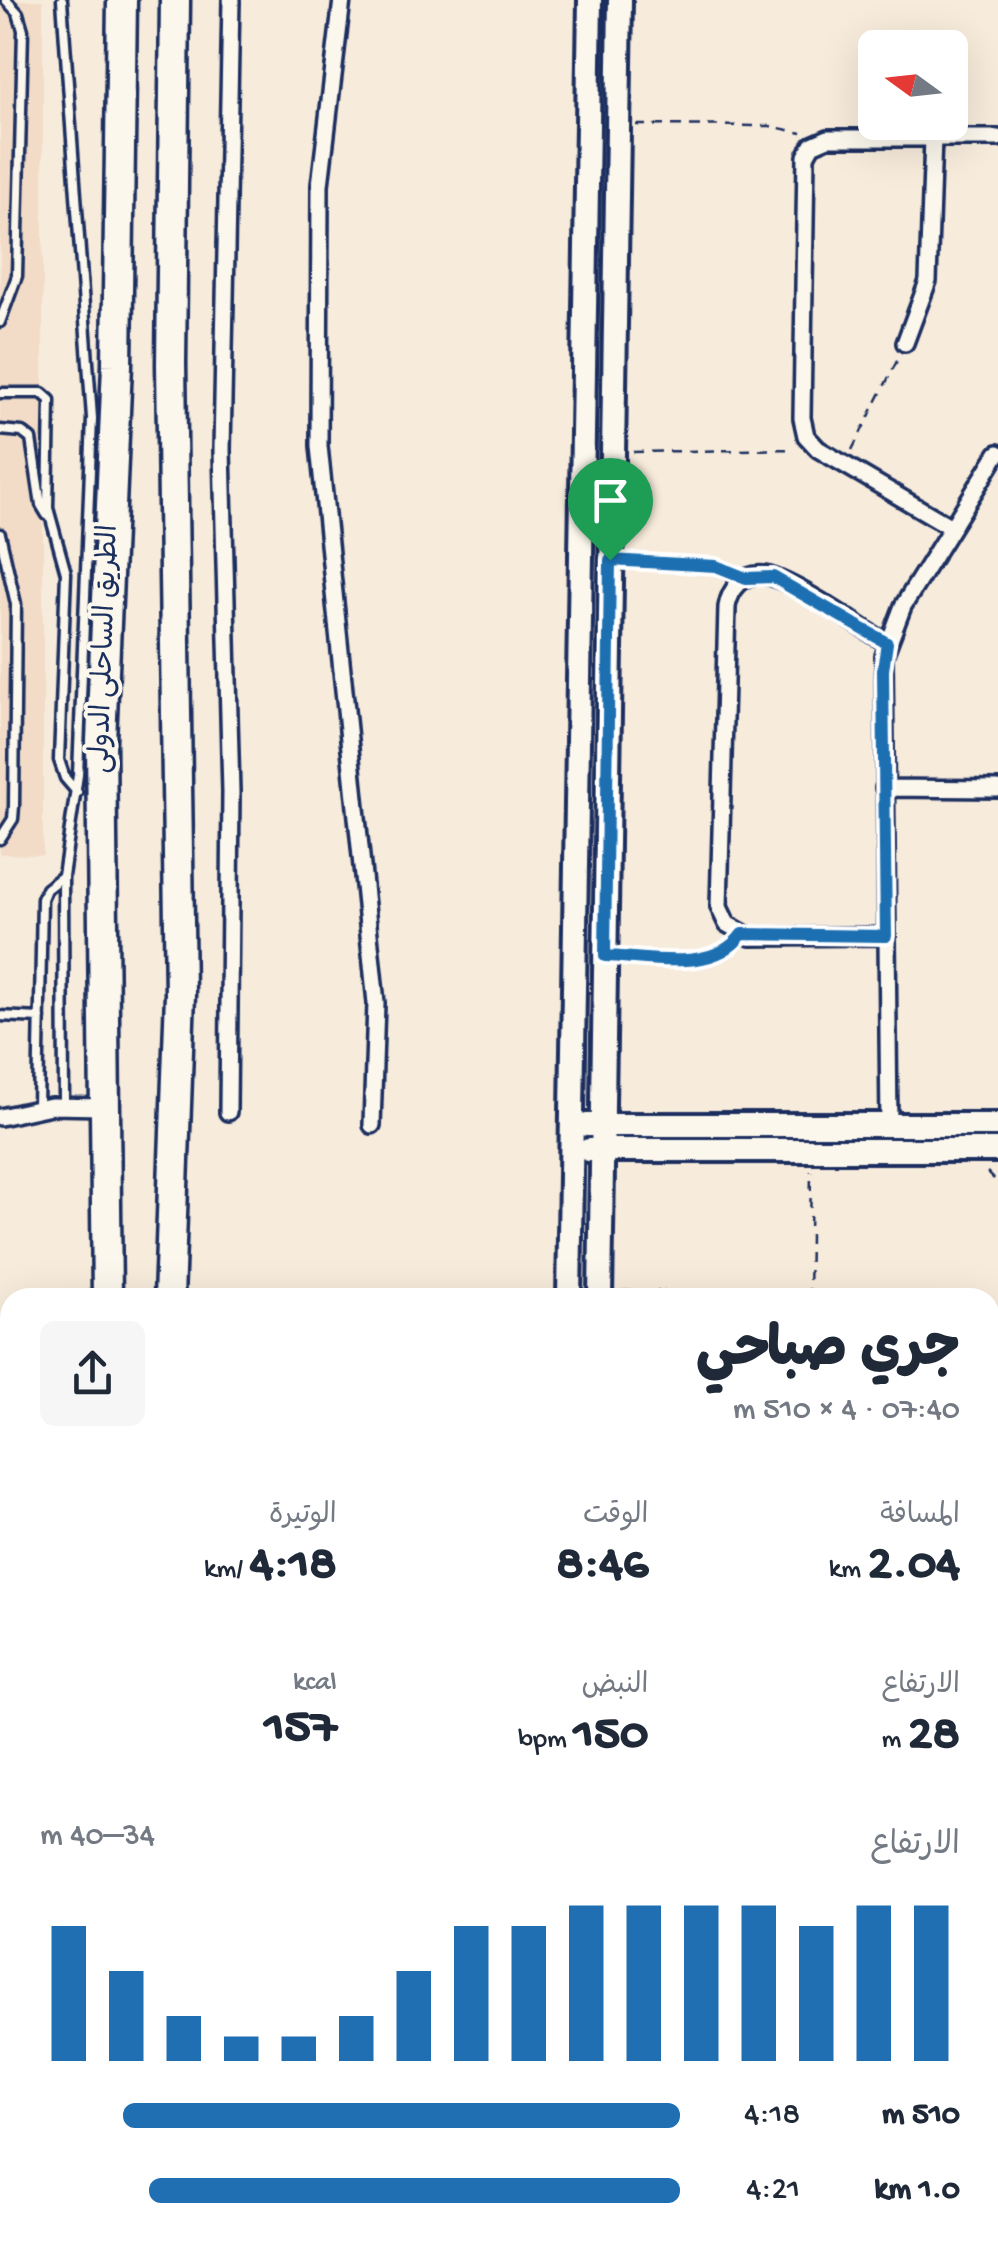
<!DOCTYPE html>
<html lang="ar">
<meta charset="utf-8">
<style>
:root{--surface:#fff;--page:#f6f6f7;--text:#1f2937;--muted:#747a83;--accent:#1f6fb2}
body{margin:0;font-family:"Gochi Hand","Playpen Sans Arabic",sans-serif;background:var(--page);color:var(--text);direction:rtl;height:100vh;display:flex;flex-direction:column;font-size:38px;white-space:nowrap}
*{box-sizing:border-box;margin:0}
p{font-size:32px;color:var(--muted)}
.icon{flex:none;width:55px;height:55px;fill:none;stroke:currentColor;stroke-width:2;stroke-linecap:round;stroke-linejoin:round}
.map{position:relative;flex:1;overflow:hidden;direction:ltr}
.details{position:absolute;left:0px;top:1288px;width:1000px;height:962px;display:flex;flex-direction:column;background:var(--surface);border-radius:30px 30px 0 0;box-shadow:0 10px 40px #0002;direction:rtl}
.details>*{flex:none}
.needle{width:65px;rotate:285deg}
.controls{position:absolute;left:858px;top:30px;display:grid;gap:20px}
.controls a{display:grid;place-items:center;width:110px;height:110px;border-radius:15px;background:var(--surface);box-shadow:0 10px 40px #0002;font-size:50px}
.pin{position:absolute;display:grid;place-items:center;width:85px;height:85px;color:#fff;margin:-102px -42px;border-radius:50% 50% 50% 0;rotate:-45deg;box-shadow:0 0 10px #0007}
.pin .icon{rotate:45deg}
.round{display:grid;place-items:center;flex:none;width:105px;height:105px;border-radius:15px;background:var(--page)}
.summary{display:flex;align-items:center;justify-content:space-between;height:170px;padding:0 40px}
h1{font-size:55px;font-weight:800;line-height:75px}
.stats{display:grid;grid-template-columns:repeat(3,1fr);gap:15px;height:170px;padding:10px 40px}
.stats div{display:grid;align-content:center}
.stats b{font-size:50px;font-weight:800}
.stats small{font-size:28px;font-weight:400}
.stats p{font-size:28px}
.chart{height:280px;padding:20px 40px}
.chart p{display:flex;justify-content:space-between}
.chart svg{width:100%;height:180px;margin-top:10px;stroke:var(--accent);stroke-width:6}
ul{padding:0 40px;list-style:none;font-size:32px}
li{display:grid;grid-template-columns:160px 120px 1fr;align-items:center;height:75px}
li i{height:25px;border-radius:12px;background:var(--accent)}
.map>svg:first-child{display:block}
</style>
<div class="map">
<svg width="998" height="2248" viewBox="0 0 998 2248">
<rect width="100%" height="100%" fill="#f7ebdb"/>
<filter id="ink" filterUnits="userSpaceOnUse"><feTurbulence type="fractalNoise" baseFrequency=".01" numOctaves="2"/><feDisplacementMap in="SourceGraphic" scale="20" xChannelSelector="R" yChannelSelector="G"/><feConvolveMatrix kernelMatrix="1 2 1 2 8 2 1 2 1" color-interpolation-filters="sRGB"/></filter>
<g filter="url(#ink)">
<path fill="#f2dcc7" d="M 0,0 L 43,0 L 43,855 L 0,854 Z"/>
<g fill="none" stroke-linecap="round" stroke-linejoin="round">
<defs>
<path id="lane" d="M 62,0 L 92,418 L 78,775 L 63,876 L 64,1105
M 0,322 L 17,276 L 23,30 L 18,13 L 6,0
M 0,393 L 42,393 L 50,400 L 48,508 L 66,573 L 59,760 L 65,778 L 77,792
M 0,430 L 22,432 L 31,439 L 41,505 L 47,515
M 0,534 L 16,604 L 14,806 L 13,819 L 0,839
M 0,1016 L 40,1018
M 38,1107 L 42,899 L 46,889 L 63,876"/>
<path id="street" d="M 342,0 L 320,185 L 319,446 L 376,1003 L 372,1125
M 905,343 L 928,281 L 933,138
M 951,527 L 818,449 L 806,436 L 802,418 L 806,156 L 812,145 L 828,138 L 998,138
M 884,788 L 998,789
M 886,936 L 750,937 L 727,924 L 719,907 L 727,607 C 730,589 743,573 764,575 C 788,577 862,628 887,643
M 228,1112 L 231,792 L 222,450 L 231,0
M 0,1117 L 51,1106 L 104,1107
M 889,1125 L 884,656 L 903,606 L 998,453
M 990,1367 L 998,1367
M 0,1377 L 10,1376
M 990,1467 L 998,1467
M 990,1825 L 998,1816"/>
<path id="secondary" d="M 587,1125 L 998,1125
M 589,1150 L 998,1150
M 569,1298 L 590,0
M 600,1298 L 620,0
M 990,2183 L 998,2183
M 990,2222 L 998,2222
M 559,2248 L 559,2240
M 589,2248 L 589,2240"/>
<path id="highway" d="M 107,1298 L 101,741 L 117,365 L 122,0
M 169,1298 L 180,994 L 171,364 L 175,0
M 96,2248 L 96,2240
M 151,2248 L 151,2240"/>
</defs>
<use href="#lane" stroke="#1b2f5e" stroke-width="15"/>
<use href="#street" stroke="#1b2f5e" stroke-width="22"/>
<use href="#secondary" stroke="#1b2f5e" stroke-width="30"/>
<use href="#highway" stroke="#1b2f5e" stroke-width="35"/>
<path stroke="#1b2f5e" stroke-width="2.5" stroke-dasharray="10 8" stroke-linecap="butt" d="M 636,125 L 770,126 L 802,133
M 852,450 L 898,359
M 633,452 L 795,449
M 630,561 L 731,570
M 627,957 L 707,958 L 731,947
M 987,1172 L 998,1183
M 621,1291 L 737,1292 L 753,1298
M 809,1298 L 811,1171
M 990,1317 L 998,1310
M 0,1785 L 10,1785
M 751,2248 L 751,2240"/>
<use href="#lane" stroke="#fbf7ec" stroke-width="8"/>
<use href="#street" stroke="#fbf7ec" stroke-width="15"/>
<use href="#secondary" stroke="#fbf7ec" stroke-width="22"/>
<use href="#highway" stroke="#fbf7ec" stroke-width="28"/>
</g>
</g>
<g fill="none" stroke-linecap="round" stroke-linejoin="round" filter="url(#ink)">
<defs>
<path id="route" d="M 610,560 L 716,566 L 746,578 L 773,577 L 887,643 L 883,670 L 886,936 L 742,934 C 714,974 647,957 605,956 Z"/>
</defs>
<use href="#route" stroke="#fff" stroke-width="20"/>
<use href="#route" stroke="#1f6fb2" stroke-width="12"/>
</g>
<g text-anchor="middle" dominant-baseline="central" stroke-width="8" stroke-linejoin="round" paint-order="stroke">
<g font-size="28" fill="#1b2f5e" stroke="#fbf7ec">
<text transform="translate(106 649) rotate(-88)">الطريق الساحلى الدولى</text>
</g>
</g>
</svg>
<div class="controls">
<a><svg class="needle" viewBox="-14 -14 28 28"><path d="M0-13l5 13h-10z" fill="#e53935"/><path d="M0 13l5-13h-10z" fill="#747a83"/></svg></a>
</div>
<div class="pin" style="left:610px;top:560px;background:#1e9e55"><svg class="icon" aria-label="arrive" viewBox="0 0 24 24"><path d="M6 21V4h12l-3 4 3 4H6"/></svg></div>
<section class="details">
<div class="summary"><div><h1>جري صباحي</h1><p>07:40 · 4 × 510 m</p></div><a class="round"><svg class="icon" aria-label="share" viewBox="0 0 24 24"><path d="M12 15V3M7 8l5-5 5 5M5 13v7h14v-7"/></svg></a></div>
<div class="stats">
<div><p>المسافة</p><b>2.04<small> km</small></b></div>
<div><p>الوقت</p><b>8:46</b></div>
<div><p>الوتيرة</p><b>4:18<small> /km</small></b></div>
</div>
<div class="stats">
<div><p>الارتفاع</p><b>28<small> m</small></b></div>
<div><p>النبض</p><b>150<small> bpm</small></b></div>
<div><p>kcal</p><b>157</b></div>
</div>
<div class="chart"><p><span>الارتفاع</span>34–40 m</p>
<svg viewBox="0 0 160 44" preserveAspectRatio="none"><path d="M5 44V11M15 44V22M25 44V33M35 44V38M45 44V38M55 44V33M65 44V22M75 44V11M85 44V11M95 44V6M105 44V6M115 44V6M125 44V6M135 44V11M145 44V6M155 44V6"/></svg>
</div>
<ul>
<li><b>510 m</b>4:18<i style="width:87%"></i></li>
<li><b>1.0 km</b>4:21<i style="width:83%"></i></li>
</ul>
</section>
</div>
